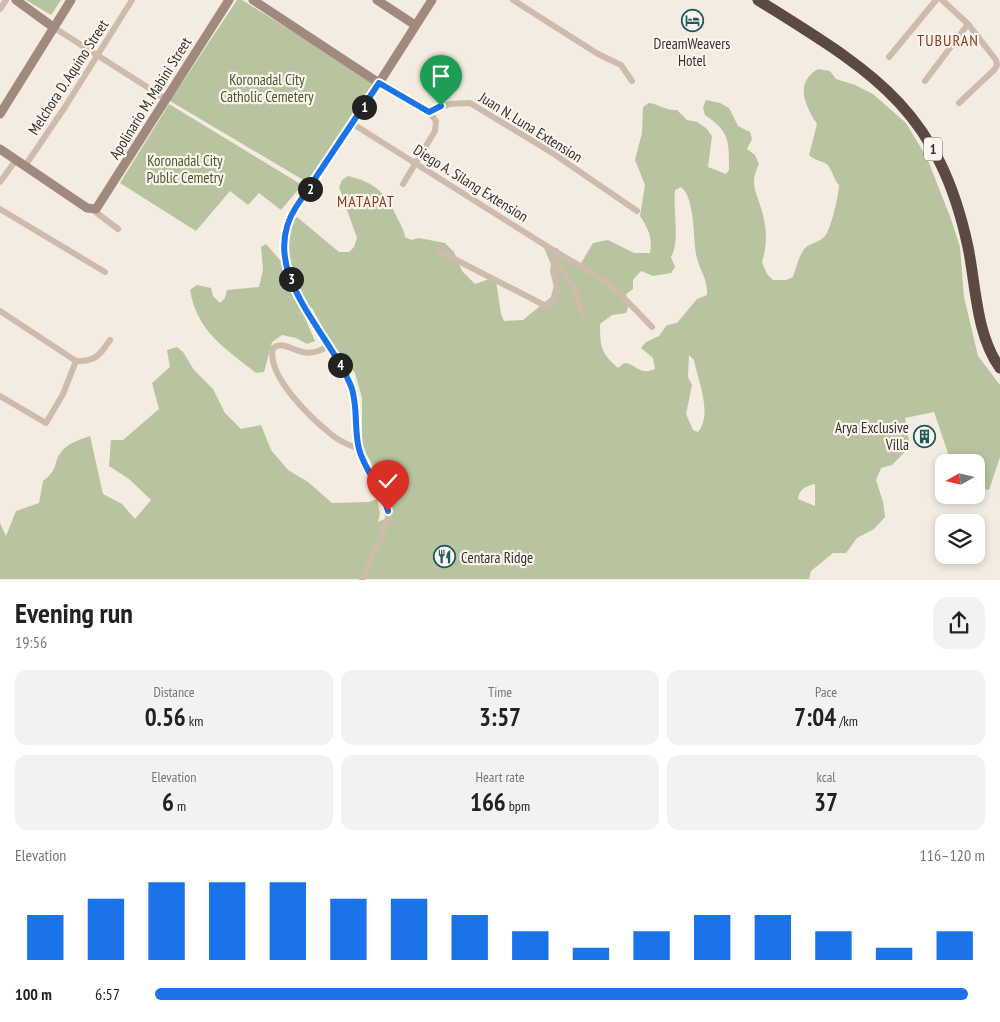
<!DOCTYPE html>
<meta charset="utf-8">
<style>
:root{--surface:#fff;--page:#f2f2f2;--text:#222;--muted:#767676;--accent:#1a73e8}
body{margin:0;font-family:"PT Sans Narrow",sans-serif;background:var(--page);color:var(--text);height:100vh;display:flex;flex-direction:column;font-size:19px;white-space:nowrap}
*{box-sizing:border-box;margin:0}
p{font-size:16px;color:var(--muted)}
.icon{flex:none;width:28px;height:28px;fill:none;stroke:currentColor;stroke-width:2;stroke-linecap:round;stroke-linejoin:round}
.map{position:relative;height:580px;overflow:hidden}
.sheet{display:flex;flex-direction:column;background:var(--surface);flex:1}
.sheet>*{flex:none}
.needle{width:32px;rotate:262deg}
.controls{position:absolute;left:935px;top:454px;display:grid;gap:10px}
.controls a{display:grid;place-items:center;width:50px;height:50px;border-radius:10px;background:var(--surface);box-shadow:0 2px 8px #0003;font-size:25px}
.pin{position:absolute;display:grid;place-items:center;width:42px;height:42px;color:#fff;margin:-51px -21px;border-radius:50% 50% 50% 0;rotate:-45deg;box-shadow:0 0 5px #0007}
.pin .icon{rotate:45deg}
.km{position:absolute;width:25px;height:25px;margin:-12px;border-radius:50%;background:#222;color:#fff;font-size:14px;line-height:25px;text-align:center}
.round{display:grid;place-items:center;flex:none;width:52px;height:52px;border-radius:15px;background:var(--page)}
.summary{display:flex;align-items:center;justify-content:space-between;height:85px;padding:0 15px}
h1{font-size:28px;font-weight:700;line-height:38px}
.metrics{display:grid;grid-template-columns:repeat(3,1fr);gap:8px;height:85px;padding:5px 15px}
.metrics div{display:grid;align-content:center;border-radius:12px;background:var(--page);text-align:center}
.metrics b{font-size:25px;font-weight:700}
.metrics small{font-size:14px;font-weight:400}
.metrics p{font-size:14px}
.chart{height:140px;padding:10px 15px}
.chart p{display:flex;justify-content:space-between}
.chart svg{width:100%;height:90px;margin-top:5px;stroke:var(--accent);stroke-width:6}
ul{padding:0 15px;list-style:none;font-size:16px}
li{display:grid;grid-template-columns:80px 60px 1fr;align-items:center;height:38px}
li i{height:12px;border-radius:6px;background:var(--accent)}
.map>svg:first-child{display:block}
</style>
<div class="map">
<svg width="1000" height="580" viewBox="0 0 1000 580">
<rect width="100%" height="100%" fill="#f4ebe1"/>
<path fill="#b8c4a0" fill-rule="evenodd" d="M 26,0 L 61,0 L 51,15 Z
M 237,0 L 242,0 L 376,83 L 310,184 L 170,101 Z
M 818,69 L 830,71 L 836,79 L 855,85 L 873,94 L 906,123 L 927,158 L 951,219 L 960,247 L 964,297 L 978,356 L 1000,385 L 1000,457 L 989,490 L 976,487 L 976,462 L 951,462 L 934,412 L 905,418 L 910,447 L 892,465 L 881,468 L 876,480 L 883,502 L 885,517 L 874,529 L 857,538 L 846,553 L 833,553 L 811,571 L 809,579 L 0,579 L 0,523 L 6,536 L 16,511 L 39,503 L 43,481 C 60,468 52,463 62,451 C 68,443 81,439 90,436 L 103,494 L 122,504 L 135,519 L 151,500 L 129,479 L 109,466 L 111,440 L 123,440 L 159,409 L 152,383 L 170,367 L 167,350 L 177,347 L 183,352 L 194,370 L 213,389 L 225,413 L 241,429 L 261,425 L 271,450 L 288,470 L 308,482 L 332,503 L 369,502 L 377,499 L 380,513 L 378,522 L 391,516 L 391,499 L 362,446 L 362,398 L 355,373 L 328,338 L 312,308 L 303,307 L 305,318 L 315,341 L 307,344 L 296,338 L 282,335 L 272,342 L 264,372 L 256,373 C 226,349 197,332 190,290 L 197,285 L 211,288 L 213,296 L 220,303 L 225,298 L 227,290 L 259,287 L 263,270 L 261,247 L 266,244 L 280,260 L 288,257 L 289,230 L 292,218 L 297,217 L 339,252 L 349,252 L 354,247 L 357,238 L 339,187 L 342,180 L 348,176 C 374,182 385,192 396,215 C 399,223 404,228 405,237 L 411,240 L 419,238 L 445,243 L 454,252 L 462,271 L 475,284 L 489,279 L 496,281 L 501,314 L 504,321 L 523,320 L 551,297 L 556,277 L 541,240 L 581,263 L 593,243 L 608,240 L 634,253 L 650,253 C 653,238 648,228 640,216 L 645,185 L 635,160 L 642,133 L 643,107 L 649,103 C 659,104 665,111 677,110 L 687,120 L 697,122 L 706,128 L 712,136 L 708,167 L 726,174 L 729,170 C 729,141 730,132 705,115 L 703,107 L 706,100 L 720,103 L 729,108 L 738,126 L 750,132 L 752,139 L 747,149 L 755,155 L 759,164 C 748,186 758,194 763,215 C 767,231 767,246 762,262 L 767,274 L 773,280 L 786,280 L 793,277 C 796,269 799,255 805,248 C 811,243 820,242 825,236 C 831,229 839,195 839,185 C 833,179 832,167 825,163 C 819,160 814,160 809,155 L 817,124 C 805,105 794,83 818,69 ZM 681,187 C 695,198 693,237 696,254 C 699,271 708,277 707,295 L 697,299 L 677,323 L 667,325 L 659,336 L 646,342 L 641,348 L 653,358 L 655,369 C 638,376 638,364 624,363 L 618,368 C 601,353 600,347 600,324 L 612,315 L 626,313 L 629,305 L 626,294 L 633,289 L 633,280 L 641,271 L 653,276 L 671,273 L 675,267 L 671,257 C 680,243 673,210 675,190 ZM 689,355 L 694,360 C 698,381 713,414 698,432 L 693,430 L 686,414 L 692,385 L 688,377 ZM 815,484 L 815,506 L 798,499 C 799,489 806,486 815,484 Z
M 169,104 L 302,185 L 281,210 L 259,193 L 248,205 L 230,191 L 196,231 L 120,183 Z"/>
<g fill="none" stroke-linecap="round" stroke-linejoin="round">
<path stroke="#cdbbac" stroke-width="6" d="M 513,0 L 598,54 L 621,65 L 632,81
M 942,0 L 968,24 L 996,60 L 997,65 L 995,69 L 959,103
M 0,9 L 6,0
M 53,27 L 166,99
M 889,57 L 936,0
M 925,81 L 968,24
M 429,112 L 450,104 L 470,103 L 554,154 L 637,211
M 353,124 L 575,264 C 609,279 627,301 652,327
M 25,166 L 65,107 L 132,0
M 0,182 L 16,160
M 0,209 L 105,272
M 93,210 L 118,229
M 439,251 L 544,305 L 554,302 L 558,291 L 553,271 L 556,251
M 554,259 L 574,288 L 583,314
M 0,311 L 76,361 C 95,362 100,355 110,340
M 328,346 C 299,365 289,337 273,348 C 266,376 312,419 332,435 C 340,442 349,445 359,449
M 0,396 L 46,423 L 63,394 L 76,361
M 362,580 L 388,520 L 387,503 L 359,449 L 352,390 L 295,288 L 287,268 L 284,250 L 288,219 L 379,83 L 429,112 L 436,121 L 435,131 L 403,184"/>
<path stroke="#a18a7d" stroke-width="9" d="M 16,0 L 53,27
M 253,0 L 379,83 L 432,0
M 377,0 L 415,25
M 0,114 L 71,0
M 0,149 L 87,208 L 96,209 L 229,0"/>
<path stroke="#5c4a42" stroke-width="11" d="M 758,0 C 871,71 938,107 968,247 C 976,286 976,335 1000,368"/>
</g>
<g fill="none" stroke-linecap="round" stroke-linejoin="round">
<defs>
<path id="route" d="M 388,511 C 383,489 365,472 359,449 C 354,430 358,409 352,389 C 331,332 255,271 296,207 L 379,83 L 429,112 L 441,106"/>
</defs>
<use href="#route" stroke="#fff" stroke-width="10"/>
<use href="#route" stroke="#1a73e8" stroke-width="6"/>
</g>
<defs>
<symbol id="hotel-ring" viewBox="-11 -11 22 22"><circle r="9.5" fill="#fbf5ee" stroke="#1f5a5e" stroke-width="1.5"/><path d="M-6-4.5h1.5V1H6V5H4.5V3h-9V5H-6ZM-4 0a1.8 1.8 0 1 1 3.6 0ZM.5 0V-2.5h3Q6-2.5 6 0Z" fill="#1f5a5e"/></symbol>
<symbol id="building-ring" viewBox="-11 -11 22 22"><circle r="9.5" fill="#fbf5ee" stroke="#1f5a5e" stroke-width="1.5"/><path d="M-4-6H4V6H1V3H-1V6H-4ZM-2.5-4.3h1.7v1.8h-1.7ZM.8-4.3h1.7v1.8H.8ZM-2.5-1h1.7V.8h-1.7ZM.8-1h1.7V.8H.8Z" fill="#1f5a5e"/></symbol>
<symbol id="restaurant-ring" viewBox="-11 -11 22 22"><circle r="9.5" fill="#fbf5ee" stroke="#1f5a5e" stroke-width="1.5"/><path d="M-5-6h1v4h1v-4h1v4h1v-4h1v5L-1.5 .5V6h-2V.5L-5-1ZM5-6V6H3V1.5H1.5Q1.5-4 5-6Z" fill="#1f5a5e"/></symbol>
</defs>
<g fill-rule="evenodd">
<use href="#hotel-ring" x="680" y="8" width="25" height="25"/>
<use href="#building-ring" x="912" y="424" width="25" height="25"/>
<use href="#restaurant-ring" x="432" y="544" width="25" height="25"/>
</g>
<g text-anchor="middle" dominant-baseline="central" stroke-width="4.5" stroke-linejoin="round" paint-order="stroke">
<rect fill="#fbf5ee" stroke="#756b66" stroke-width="1" x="924" y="137.5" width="18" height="23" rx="4"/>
<g font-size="14" font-weight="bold" fill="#3b302b">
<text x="933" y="149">1</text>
</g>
<g font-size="15" fill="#3b302b" stroke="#fbf5ee">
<text x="692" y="43">DreamWeavers<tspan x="692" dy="17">Hotel</tspan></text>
<text x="909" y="427" text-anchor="end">Arya Exclusive<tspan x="909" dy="17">Villa</tspan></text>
<text x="461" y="557" text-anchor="start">Centara Ridge</text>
</g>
<g font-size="15" fill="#3b302b" stroke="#fbf5ee">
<text transform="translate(68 77) rotate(-57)">Melchora D. Aquino Street</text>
<text transform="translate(150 98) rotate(-58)">Apolinario M. Mabini Street</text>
<text transform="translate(531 127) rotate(32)">Juan N. Luna Extension</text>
<text transform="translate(471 183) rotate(32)">Diego A. Silang Extension</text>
</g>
<g font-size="15" fill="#4a5a2e" stroke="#fbf5ee">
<text x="267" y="79">Koronadal City<tspan x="267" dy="17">Catholic Cemetery</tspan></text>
<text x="185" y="160">Koronadal City<tspan x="185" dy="17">Public Cemetry</tspan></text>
</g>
<g font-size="16" letter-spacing="1" fill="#8c3b22" stroke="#fbf5ee">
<text x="948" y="40">TUBURAN</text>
<text x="366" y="201">MATAPAT</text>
</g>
</g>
</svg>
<div class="controls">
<a><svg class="needle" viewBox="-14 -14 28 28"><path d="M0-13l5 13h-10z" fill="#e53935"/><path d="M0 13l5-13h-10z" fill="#767676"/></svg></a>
<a><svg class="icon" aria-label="layers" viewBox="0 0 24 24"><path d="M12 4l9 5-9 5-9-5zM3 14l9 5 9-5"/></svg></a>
</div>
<div class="pin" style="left:441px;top:106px;background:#1e9e55"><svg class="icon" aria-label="arrive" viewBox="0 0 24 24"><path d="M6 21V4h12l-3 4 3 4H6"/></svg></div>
<div class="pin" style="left:388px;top:511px;background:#d93025"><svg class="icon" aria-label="check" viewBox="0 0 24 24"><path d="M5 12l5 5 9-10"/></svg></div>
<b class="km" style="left:364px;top:107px">1</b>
<b class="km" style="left:310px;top:189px">2</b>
<b class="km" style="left:291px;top:279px">3</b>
<b class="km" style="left:340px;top:365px">4</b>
</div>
<section class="sheet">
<div class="summary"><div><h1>Evening run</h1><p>19:56</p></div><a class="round"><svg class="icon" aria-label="share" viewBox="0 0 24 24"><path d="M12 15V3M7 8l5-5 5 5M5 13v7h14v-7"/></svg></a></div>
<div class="metrics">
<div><p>Distance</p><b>0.56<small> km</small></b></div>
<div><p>Time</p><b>3:57</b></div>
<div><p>Pace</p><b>7:04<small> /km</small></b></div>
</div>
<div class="metrics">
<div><p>Elevation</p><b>6<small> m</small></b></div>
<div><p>Heart rate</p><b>166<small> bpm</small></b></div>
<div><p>kcal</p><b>37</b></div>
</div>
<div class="chart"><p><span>Elevation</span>116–120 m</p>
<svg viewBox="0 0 160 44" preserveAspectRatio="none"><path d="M5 44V22M15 44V14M25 44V6M35 44V6M45 44V6M55 44V14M65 44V14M75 44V22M85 44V30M95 44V38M105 44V30M115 44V22M125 44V22M135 44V30M145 44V38M155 44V30"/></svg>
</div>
<ul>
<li><b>100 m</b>6:57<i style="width:98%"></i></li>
</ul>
</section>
